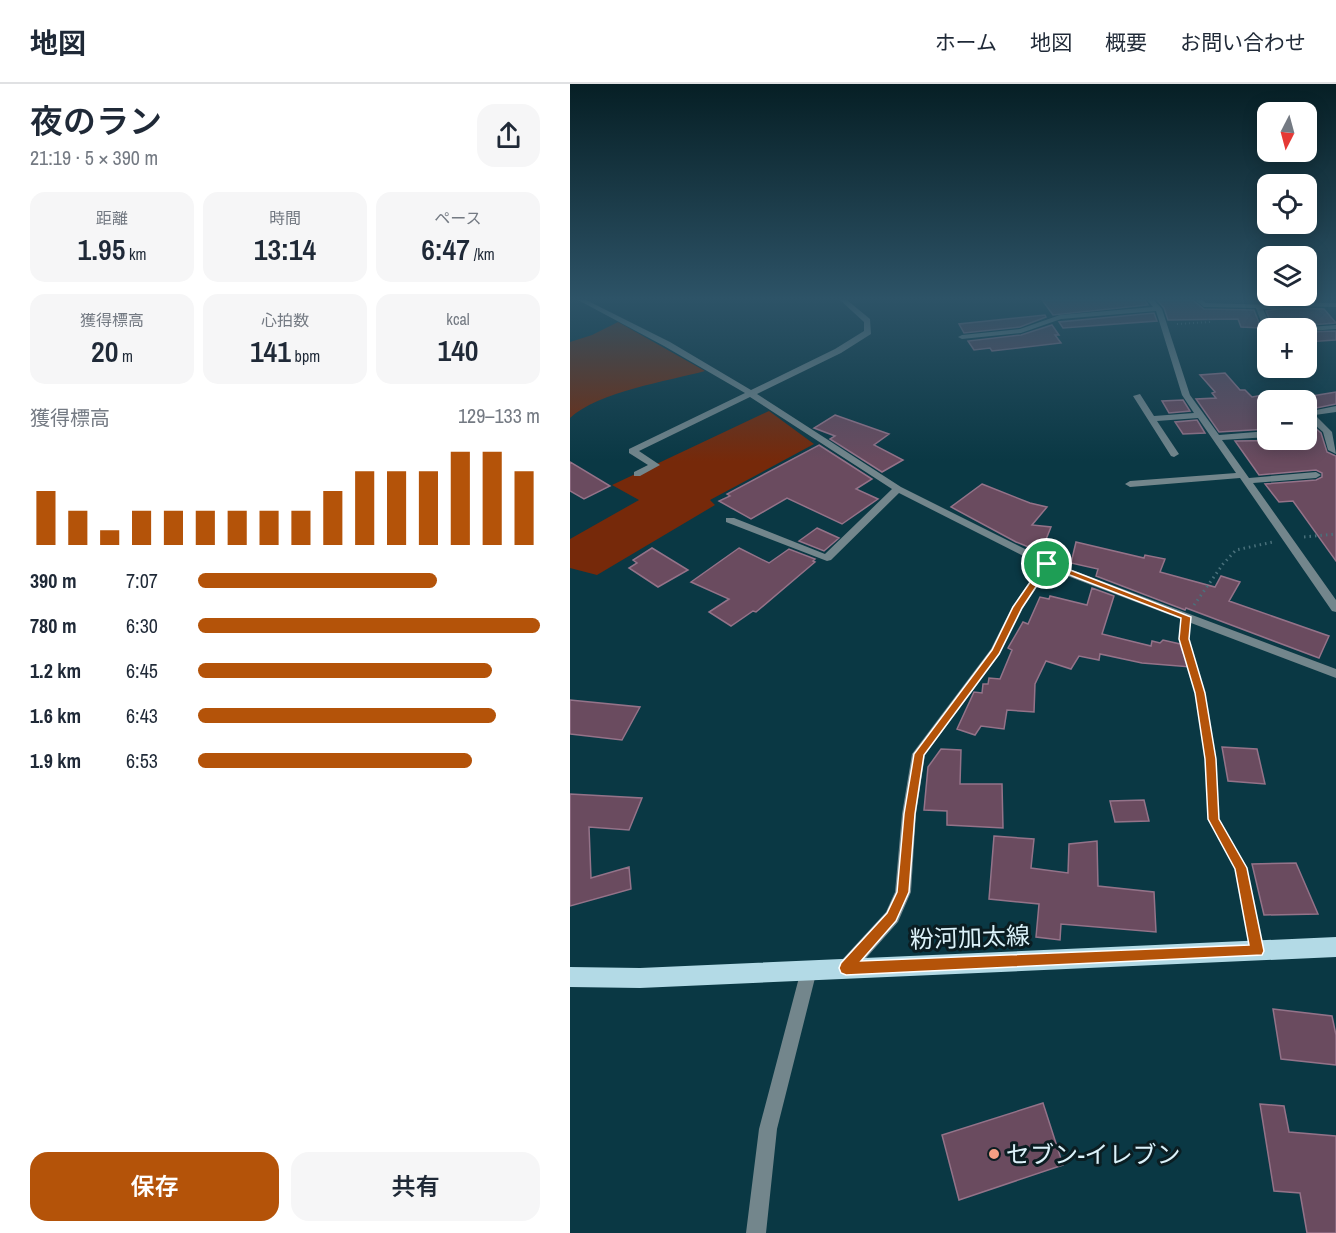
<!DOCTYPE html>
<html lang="ja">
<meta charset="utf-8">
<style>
:root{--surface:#fff;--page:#f6f6f7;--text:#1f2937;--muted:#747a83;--line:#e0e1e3;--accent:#b45309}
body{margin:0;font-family:"Archivo Narrow","Noto Sans JP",sans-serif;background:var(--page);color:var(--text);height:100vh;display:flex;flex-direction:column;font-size:22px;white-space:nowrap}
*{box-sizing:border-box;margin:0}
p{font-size:20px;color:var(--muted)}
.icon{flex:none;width:33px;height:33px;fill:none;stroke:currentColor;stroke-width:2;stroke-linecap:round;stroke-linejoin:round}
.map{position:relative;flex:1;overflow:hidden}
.details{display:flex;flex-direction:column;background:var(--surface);width:570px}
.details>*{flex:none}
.needle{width:39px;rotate:186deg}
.controls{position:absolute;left:687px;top:18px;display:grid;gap:12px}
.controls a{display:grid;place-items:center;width:60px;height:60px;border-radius:12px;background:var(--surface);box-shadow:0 3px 15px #0003;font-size:30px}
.pin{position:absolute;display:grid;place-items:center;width:51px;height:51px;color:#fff;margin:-26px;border:3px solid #fff;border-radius:50%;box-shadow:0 2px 6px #0007}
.round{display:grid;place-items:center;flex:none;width:63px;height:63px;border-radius:18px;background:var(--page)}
.overview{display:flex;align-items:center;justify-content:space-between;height:102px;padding:0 30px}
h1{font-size:33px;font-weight:600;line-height:45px}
.stats{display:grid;grid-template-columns:repeat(3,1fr);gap:9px;height:102px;padding:6px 30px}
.stats div{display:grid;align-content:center;border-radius:15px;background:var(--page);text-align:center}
.stats b{font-size:30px;font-weight:600}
.stats small{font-size:16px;font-weight:400}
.stats p{font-size:16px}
.chart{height:168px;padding:12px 30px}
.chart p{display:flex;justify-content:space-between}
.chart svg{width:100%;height:108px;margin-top:6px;stroke:var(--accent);stroke-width:6}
.action{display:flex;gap:12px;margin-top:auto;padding:12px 30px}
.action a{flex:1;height:69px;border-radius:18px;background:var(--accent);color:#fff;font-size:24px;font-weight:600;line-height:69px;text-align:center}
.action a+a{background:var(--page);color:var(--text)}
ul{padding:0 30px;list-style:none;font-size:20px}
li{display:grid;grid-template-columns:96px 72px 1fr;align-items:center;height:45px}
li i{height:15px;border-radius:8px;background:var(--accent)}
header{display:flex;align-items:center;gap:36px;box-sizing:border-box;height:84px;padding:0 30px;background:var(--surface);border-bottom:2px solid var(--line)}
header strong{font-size:28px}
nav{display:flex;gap:33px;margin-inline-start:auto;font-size:21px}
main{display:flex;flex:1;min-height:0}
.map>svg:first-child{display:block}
</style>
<header>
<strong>地図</strong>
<nav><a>ホーム</a><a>地図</a><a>概要</a><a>お問い合わせ</a></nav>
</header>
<main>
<section class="details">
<div class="overview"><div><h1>夜のラン</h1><p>21:19 · 5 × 390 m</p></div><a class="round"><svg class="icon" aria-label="share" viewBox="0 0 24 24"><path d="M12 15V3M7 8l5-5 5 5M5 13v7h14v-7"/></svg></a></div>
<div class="stats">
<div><p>距離</p><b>1.95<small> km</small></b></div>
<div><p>時間</p><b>13:14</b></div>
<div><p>ペース</p><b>6:47<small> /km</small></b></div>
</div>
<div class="stats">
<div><p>獲得標高</p><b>20<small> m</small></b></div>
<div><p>心拍数</p><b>141<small> bpm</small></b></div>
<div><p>kcal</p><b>140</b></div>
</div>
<div class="chart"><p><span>獲得標高</span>129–133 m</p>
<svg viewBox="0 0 160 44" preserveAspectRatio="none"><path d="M5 44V22M15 44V30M25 44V38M35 44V30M45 44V30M55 44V30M65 44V30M75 44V30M85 44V30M95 44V22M105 44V14M115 44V14M125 44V14M135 44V6M145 44V6M155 44V14"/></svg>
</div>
<ul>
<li><b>390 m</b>7:07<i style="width:70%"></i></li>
<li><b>780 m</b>6:30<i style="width:100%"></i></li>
<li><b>1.2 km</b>6:45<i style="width:86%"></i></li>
<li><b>1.6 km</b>6:43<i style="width:87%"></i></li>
<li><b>1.9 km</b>6:53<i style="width:80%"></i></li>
</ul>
<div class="action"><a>保存</a><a>共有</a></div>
</section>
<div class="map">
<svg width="766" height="1149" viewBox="0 0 766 1149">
<rect width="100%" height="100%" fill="#0a3844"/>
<path fill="#76290a" d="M 48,238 L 135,287 C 98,297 28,308 0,334 L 0,258 L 22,251 Z
M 199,327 L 244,360 L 140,416 L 145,421 L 27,491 L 0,484 L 0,455 L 69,416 L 42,401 Z"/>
<path fill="#6a4b5f" stroke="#947389" stroke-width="1.5" d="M 472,216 L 575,216 L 578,221 L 483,231 Z
M 587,216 L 623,216 L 634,225 L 684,226 L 691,244 L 671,243 L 668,235 L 598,236 L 594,224 Z
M 714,224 L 754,225 L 766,239 L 740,241 L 734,244 L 703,244 L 696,227 Z
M 584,229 L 587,237 L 493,244 L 489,238 Z
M 475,231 L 476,233 L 450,243 L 394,249 L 389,240 Z
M 482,241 L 489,251 L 485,251 L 491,259 L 422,267 L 420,264 L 404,266 L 398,257 L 451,251 Z
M 766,247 L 766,256 L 736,258 L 736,248 Z
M 655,289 L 670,306 L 675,306 L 682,313 L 705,309 L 713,316 L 698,316 L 698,345 L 649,348 L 626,315 L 646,314 L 642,309 L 645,308 L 630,291 Z
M 766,308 L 766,320 L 736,326 L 736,313 Z
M 613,316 L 620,327 L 599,329 L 592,317 Z
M 265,331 L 319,350 L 304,361 L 333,376 L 312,388 L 260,355 L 265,352 L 244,344 Z
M 627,336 L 635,349 L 613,350 L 605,338 Z
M 736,336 L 751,349 L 757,368 L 766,372 L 766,477 L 723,417 L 709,418 L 695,400 L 746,396 L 752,393 L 752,389 L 746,386 L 689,391 L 665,357 L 735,356 L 736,359 Z
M 249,361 L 302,395 L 286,405 L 308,415 L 272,440 L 217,414 L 181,435 L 149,417 L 160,412 L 157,410 Z
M 0,378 L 40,402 L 14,415 L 0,407 Z
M 412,400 L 460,419 L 477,423 L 462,441 L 481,443 L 471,468 L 446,458 L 381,423 Z
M 247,444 L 269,454 L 254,467 L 229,457 Z
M 506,458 L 574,474 L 575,471 L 595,475 L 590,488 L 645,503 L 651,492 L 670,498 L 659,517 L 759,552 L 749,574 L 616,524 L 615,526 L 526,492 L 528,485 L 501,479 Z
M 82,464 L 118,486 L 88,503 L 59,484 L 67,479 L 63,476 Z
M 169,464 L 199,479 L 219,465 L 245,475 L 243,477 L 245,478 L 186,528 L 183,527 L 161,542 L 139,528 L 159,515 L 121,498 Z
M 522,504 L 544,512 L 532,550 L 581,562 L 582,557 L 590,559 L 593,556 L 610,560 L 613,569 L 623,571 L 621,583 L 572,579 L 530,570 L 529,576 L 509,572 L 501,585 L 476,577 L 465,600 L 464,628 L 437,626 L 434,645 L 411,642 L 405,651 L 387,645 L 404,608 L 412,609 L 413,600 L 418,600 L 419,594 L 430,595 L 442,566 L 438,564 L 453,538 L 458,540 L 470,513 L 479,515 L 480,512 L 517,521 Z
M 0,616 L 70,623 L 52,656 L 0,650 Z
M 652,663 L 687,665 L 695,700 L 658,697 Z
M 371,665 L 391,666 L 390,700 L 432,700 L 433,744 L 377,741 L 377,727 L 354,726 L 358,683 Z
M 0,710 L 72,714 L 59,746 L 19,743 L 21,794 L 59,783 L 61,805 L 0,822 Z
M 574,716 L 579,737 L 545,738 L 540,717 Z
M 424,752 L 464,755 L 461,784 L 498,789 L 499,760 L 527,757 L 528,802 L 584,808 L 586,848 L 491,840 L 490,856 L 466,853 L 469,820 L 419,815 Z
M 726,779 L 748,830 L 694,831 L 682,780 Z
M 703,925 L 762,932 L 766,951 L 766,981 L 711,975 Z
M 473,1019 L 493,1081 L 389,1116 L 372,1051 Z
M 690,1020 L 714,1022 L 719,1048 L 766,1052 L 766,1149 L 737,1149 L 730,1109 L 704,1107 Z"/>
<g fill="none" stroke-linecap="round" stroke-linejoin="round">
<path stroke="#4a717c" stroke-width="2" stroke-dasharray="1 3" stroke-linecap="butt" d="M 607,240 L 640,238 L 638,235"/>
<path stroke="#4a717c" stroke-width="3" stroke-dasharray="1.5 4" stroke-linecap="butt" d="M 734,453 L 766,450
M 624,521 L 653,480 L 666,466 L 703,458
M 615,558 L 615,546"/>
<path stroke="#4a717c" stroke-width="4.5" stroke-dasharray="1.5 5" stroke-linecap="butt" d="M 614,557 L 630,609 L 640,675 L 644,735 L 671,784 L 677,813"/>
<path stroke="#4a717c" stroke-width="5" stroke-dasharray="2 7" stroke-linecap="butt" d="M 677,812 L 683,845"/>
<path fill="#73868c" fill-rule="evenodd" d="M 8,216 L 16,216 L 100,258 L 181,306 L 265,265 L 294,247 L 294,238 L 270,216 L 277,216 L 300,235 L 301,250 L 271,269 L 187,310 L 331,403 L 481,478 L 766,585 L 766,594 L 479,485 L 453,524 L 430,570 L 355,671 L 346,730 L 341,808 L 328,838 L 282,890 L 276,892 L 270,890 L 268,884 L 270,878 L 316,828 L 325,808 L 332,730 L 342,670 L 421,565 L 442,523 L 471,481 L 329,409 L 261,476 L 257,477 L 156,438 L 156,434 L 164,434 L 255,470 L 322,405 L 180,313 L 69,367 L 90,381 L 70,392 L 64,392 L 64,388 L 78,381 L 59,369 L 59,365 L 175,309 L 94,262 Z
M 577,216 L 584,216 L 592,225 L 620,311 L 649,351 L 698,347 L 698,353 L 652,356 L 679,394 L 746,388 L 751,391 L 746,394 L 683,399 L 766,516 L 766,528 L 762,527 L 670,394 L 560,403 L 555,400 L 560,397 L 666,389 L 628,334 L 587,337 L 609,370 L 604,373 L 601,372 L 563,312 L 570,310 L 584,332 L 624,329 L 612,311 L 586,227 L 491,235 L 451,249 L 392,255 L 388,253 L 392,251 L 450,245 L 490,231 L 583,223 Z
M 625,216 L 632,216 L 636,219 L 705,221 L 713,218 L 766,219 L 766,223 L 714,222 L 706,225 L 693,225 L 701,243 L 697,245 L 693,243 L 686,224 L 634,223 Z
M 766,241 L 766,245 L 740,247 L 736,245 L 740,243 Z
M 707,306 L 713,306 L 725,316 L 716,316 L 707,310 Z
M 766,322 L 766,328 L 745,331 L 762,348 L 766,370 L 758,366 L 753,348 L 736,333 L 736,328 Z
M 239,878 L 245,880 L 247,886 L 207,1045 L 196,1149 L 176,1149 L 189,1045 L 231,886 L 233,880 Z"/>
<path fill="#b3dae6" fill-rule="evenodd" d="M 766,853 L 766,873 L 70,904 L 0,903 L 0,883 L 70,884 Z"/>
</g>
<linearGradient id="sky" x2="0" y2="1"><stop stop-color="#061f25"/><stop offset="0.57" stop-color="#2d5367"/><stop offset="1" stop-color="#2d5367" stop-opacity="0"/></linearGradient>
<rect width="766" height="377" fill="url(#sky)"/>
<path fill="#b45309" stroke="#fff" stroke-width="1.5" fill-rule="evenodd" d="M 477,477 L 621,533 L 619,555 L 635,609 L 646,675 L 649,735 L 677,784 L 694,867 L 692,871 L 276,891 L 271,889 L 269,884 L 271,879 L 317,829 L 327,808 L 334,730 L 344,670 L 422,566 L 443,523 L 474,478 ZM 479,483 L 611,534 L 609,555 L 625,609 L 635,675 L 638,735 L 665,785 L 679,861 L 291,877 L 326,837 L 339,808 L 345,730 L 354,671 L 429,570 L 452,524 Z"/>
<circle fill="#f39f83" stroke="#0b1d22" stroke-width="2" cx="424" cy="1070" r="6"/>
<g text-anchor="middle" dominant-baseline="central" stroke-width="6" stroke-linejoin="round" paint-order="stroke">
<g font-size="24" fill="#dcf2fa" stroke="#0b1d22">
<text transform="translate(400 853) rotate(-2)">粉河加太線</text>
</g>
<g font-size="24" fill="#dcf2fa" stroke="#0b1d22" text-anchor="start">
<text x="436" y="1070">セブン-イレブン</text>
</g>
</g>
</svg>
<div class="controls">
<a><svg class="needle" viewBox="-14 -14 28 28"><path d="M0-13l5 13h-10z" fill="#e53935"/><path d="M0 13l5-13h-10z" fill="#747a83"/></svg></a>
<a><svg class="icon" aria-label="locate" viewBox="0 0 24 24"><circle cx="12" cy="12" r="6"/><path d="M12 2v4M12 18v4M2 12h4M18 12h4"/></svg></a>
<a><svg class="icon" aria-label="layers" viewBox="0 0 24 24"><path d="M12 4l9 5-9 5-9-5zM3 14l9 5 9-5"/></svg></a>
<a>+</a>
<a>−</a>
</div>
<div class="pin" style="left:477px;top:480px;background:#1e9e55"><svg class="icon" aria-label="arrive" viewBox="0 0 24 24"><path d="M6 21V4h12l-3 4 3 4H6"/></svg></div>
</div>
</main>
